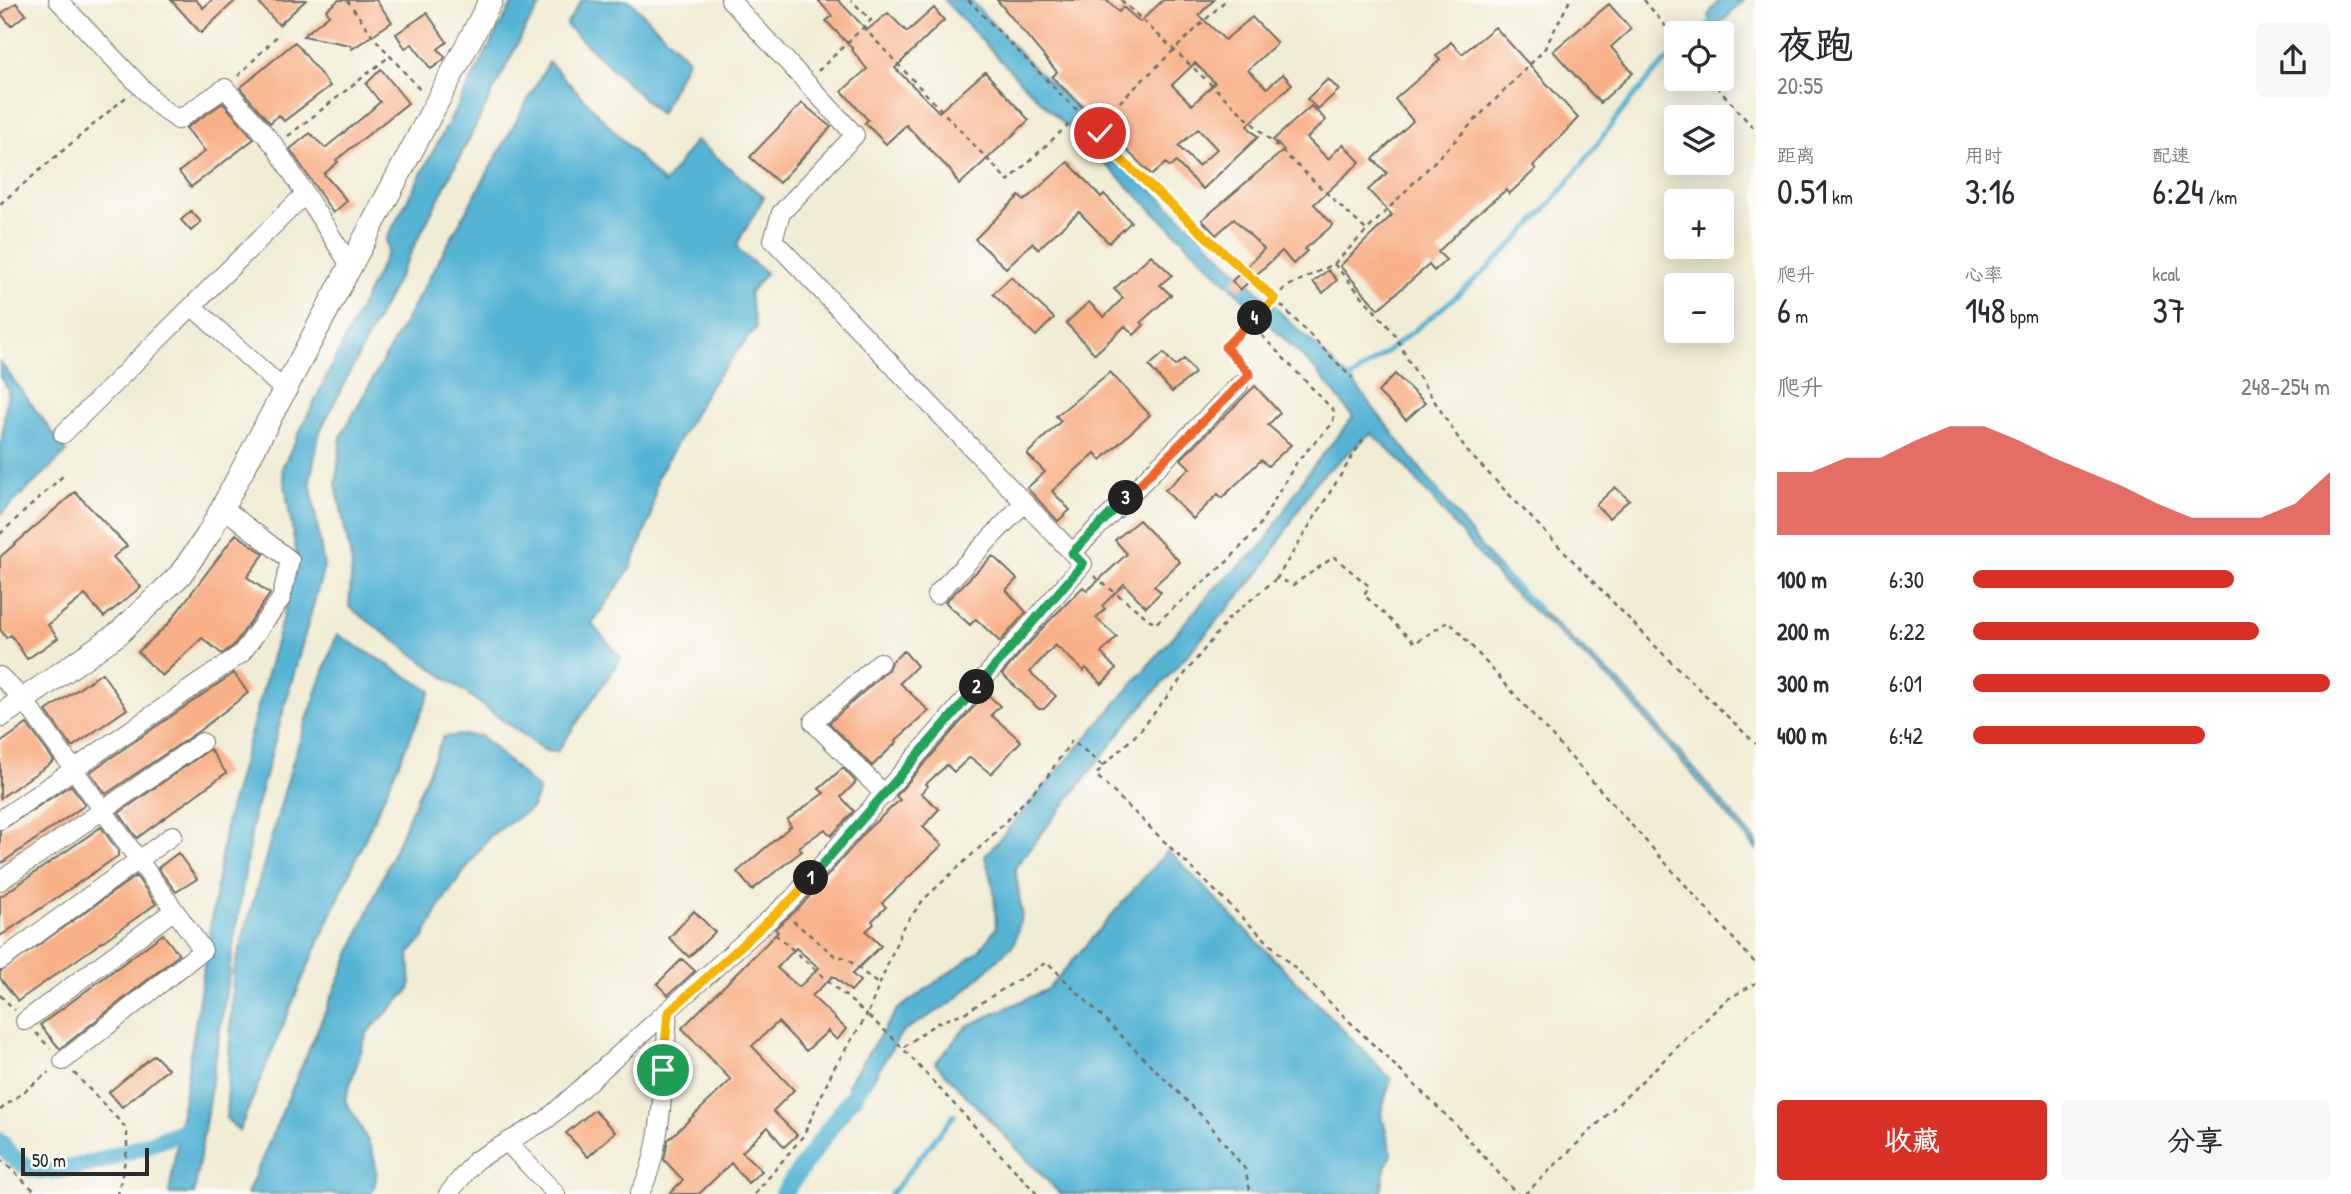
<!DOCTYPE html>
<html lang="zh">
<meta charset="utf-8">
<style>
:root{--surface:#fff;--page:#f7f7f7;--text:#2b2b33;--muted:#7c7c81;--accent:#d93025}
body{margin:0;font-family:"Patrick Hand","LXGW WenKai TC",sans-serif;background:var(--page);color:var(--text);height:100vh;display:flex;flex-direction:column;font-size:26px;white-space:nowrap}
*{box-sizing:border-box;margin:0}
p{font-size:23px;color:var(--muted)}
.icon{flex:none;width:38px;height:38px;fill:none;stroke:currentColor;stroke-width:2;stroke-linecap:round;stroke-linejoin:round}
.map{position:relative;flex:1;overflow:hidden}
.drawer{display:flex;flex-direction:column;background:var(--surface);width:595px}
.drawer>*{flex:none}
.buttons{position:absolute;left:1664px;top:21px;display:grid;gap:14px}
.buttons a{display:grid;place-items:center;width:70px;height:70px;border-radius:7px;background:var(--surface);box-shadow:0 4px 18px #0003;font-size:35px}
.scale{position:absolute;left:21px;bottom:18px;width:128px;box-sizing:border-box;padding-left:7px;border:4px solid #2b2b2b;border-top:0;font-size:19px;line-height:24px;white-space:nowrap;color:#2b2b2b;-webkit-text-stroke:5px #fdfcf7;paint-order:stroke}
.pin{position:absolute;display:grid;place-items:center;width:60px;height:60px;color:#fff;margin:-30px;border:4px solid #fff;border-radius:50%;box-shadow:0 2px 7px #0007}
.km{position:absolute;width:35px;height:35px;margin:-18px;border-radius:50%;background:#222;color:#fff;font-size:19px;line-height:35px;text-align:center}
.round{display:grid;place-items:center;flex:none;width:74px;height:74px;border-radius:7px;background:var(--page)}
.summary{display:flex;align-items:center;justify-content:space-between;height:119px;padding:0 21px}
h1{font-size:38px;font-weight:600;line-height:52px}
.figures{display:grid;grid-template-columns:repeat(3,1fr);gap:10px;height:119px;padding:7px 21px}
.figures div{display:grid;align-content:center}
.figures b{font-size:35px;font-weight:600}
.figures small{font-size:19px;font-weight:400}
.figures p{font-size:19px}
.chart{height:196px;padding:14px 21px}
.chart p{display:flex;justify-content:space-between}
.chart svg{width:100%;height:126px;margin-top:7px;fill:var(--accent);opacity:.7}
.primary-button{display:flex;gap:14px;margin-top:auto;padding:14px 21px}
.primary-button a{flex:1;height:80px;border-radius:7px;background:var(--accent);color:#fff;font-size:28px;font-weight:600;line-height:80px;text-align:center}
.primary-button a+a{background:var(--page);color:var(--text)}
ul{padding:0 21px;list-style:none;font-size:23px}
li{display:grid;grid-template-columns:112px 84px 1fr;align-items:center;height:52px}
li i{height:18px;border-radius:9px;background:var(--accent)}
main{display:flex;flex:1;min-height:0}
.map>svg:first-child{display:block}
</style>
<main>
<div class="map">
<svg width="1756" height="1194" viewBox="0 0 1756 1194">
<rect width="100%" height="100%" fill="#fdfcf7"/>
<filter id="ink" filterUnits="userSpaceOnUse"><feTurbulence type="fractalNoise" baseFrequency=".0143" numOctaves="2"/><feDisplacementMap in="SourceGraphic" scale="14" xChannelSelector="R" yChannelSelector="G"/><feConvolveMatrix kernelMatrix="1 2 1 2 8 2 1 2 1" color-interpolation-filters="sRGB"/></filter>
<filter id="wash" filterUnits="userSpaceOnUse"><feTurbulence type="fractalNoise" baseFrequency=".00686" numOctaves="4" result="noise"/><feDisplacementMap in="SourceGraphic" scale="28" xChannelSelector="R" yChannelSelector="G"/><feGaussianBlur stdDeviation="1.57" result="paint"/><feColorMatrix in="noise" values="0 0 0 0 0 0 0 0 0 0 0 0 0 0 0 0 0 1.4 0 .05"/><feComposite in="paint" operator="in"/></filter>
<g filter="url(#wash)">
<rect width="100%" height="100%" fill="#f1ecd5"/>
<path fill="#55b4d4" stroke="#407080" stroke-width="2" d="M 514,0 L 544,0 L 524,31 L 320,431 L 310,480 L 324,567 L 254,815 L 194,1194 L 169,1194 L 227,818 L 298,563 L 282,468 L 388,251 L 386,240 Z
M 582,0 L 629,0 L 688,59 L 660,114 L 566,25 Z
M 944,0 L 970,0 L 1037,71 L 1096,125 L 1115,154 L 1353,382 L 1508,581 L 1623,686 L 1756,841 L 1756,849 L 1619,688 L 1502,582 L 1397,457 L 1371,433 L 1316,481 L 1262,570 L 1130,720 L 1015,868 L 1022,914 L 1014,944 L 953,1002 L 902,1032 L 858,1104 L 847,1085 L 897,1010 L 978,952 L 996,928 L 994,891 L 985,856 L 1213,590 L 1263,545 L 1306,475 L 1353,417 L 1317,371 L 1020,81 Z
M 1720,0 L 1744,0 L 1722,22 L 1712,25 L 1708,15 Z
M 549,62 L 664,184 L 696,140 L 764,197 L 737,244 L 739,251 L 766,273 L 749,294 L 756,328 L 710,386 L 657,478 L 651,517 L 630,569 L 592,624 L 621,658 L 557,752 L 545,751 L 349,607 L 352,564 L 336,484 L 341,436 Z
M 0,362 L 67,452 L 0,515 L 0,453 L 8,389 L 0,377 Z
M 337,634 L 431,691 L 302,980 L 239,1131 L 226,1118 L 233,973 L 295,754 Z
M 463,735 L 481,736 L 539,790 L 532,808 L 490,836 L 442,902 L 423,939 L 409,953 L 411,988 L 367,1033 L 345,1100 C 360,1128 388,1163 371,1194 L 247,1194 L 443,737 Z
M 1168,850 L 1391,1079 L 1381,1112 L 1392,1155 L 1385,1167 L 1381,1194 L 1060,1194 L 935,1063 L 967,1026 L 1048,989 Z"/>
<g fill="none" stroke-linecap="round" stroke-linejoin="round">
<path stroke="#55b4d4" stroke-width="5" d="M 1697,33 L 1716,17
M 1345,383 C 1421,327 1496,269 1557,196 C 1597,148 1630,93 1676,52
M 1501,572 L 1539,609
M 891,1194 L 954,1115"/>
<path stroke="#55b4d4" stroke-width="18" d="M 0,1141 C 9,1156 21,1166 38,1170 C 67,1178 158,1140 190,1129
M 783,1194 L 866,1077"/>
</g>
<g id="blocks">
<path fill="#f8b087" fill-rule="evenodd" d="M 171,0 L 196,0 L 203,8 L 212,0 L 236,0 L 201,33 Z
M 256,0 L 306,0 L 279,25 Z
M 339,0 L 376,0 L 392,22 L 352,49 L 350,45 L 303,36 L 329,15 L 326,10 Z
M 818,0 L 838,0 L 867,30 L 888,13 L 907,32 L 934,8 L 944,20 L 895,68 L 939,112 L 985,72 L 1029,120 L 959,185 L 951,171 L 906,125 L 886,144 L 865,123 L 868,120 L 842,91 L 867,69 L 852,50 L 853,49 L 826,21 L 832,16 Z
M 997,0 L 1106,0 L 1119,12 L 1123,7 L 1140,22 L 1163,0 L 1214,0 L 1199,15 L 1225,40 L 1252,17 L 1277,43 L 1248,70 L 1267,88 L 1283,74 L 1292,84 L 1247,126 L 1258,137 L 1203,189 L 1176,162 L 1170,167 L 1166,163 L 1152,175 L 1052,77 L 1057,72 ZM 1195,63 L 1215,83 L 1192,105 L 1172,85 ZM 1198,129 L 1217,149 L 1198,166 L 1178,146 Z
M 16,3 L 26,14 L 11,26 L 1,14 Z
M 1609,4 L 1631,29 L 1611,47 L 1633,73 L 1600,103 L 1553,51 Z
M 427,13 L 447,42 L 438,49 L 445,57 L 443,60 L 431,69 L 412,44 L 405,48 L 396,34 Z
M 1495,27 L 1578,118 L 1533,166 L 1536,169 L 1509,194 L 1506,190 L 1471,219 L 1438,252 L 1446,260 L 1434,271 L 1429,265 L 1378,309 L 1340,266 L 1392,215 L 1368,190 L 1387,173 L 1373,159 L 1413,121 L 1395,99 L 1440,60 L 1436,56 L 1451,42 L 1462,54 Z
M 295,42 L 330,86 L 284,121 L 279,115 L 270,123 L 240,88 Z
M 381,69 L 408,103 L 336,160 L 338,162 L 324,174 L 347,201 L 333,213 L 290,149 L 310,133 L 325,148 L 362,118 L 380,102 L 366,84 Z
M 1328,79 L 1339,90 L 1318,109 L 1307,99 Z
M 223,103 L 254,139 L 191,187 L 179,172 L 205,151 L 186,128 Z
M 802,103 L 831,127 L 779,183 L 750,157 Z
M 1311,106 L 1326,120 L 1307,138 L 1328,159 L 1343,144 L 1360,162 L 1314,204 L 1333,225 L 1305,249 L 1307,251 L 1293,264 L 1282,251 L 1240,290 L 1232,281 L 1264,249 L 1234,219 L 1216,235 L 1202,220 L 1284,150 L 1273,140 Z
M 1068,162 L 1101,197 L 1104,194 L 1131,222 L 1109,243 L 1079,212 L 1038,249 L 1032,243 L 1006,268 L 975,239 L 1019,196 L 1024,201 Z
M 191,211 L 201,222 L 191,231 L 181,220 Z
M 1151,255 L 1172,275 L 1160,285 L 1171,295 L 1141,322 L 1144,325 L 1134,335 L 1125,326 L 1095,354 L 1066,323 L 1089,302 L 1104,317 L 1123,298 L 1114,289 Z
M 1328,270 L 1337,280 L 1323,293 L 1313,282 Z
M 1011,277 L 1054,318 L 1036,336 L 993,294 Z
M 1164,353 L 1175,366 L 1184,359 L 1195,373 L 1172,392 L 1149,366 Z
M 1110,372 L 1150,415 L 1101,460 L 1095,453 L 1052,491 L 1070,510 L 1058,521 L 1027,488 L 1045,472 L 1027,454 L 1061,421 L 1056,416 Z
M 1395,374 L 1425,403 L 1406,420 L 1378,392 Z
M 1255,386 L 1280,413 L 1268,425 L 1291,445 L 1268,466 L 1261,460 L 1222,498 L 1218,494 L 1193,519 L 1165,490 L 1190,468 L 1181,459 Z
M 1615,487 L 1629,500 L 1609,518 L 1596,505 Z
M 75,492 L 127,546 L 113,557 L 141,587 L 104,617 L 85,595 L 48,625 L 58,638 L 27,659 L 11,635 L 6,638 L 0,629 L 0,557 Z
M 1139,520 L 1180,562 L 1154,586 L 1161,592 L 1146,607 L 1124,584 L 1102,606 L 1105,609 L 1096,618 L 1117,637 L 1101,653 L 1116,669 L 1102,684 L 1086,668 L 1084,671 L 1055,645 L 1030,672 L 1056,696 L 1044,709 L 1039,709 L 1002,674 L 1049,621 L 1083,587 L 1087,591 L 1127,554 L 1115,540 Z
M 236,534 L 264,554 L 247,577 L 270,594 L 233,646 L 222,654 L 202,638 L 162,676 L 138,652 L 168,624 Z
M 993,556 L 1017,579 L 1006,590 L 1026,612 L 1000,642 L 976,619 L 970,625 L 945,602 Z
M 904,651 L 917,666 L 900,683 L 929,711 L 895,741 L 897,742 L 872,766 L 829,723 L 888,670 L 891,662 Z
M 102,673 L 127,709 L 72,747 L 46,711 Z
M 234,673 L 248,693 L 199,731 L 106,794 L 90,772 Z
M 986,693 L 1000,706 L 991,715 L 1021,741 L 991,774 L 970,757 L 954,772 L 947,765 L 926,784 L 928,786 L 921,793 L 939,809 L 923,827 L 942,845 L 882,903 L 886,907 L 872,921 L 874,924 L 866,931 L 881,946 L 852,974 L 860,981 L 851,991 L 833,976 L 812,996 L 846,1029 L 837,1040 L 828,1031 L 806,1051 L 778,1022 L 752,1046 L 794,1090 L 773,1111 L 797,1135 L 784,1147 L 768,1127 L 742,1152 L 762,1171 L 748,1183 L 731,1163 L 699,1194 L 669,1194 L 683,1180 L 664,1160 L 668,1140 L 731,1080 L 682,1028 L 778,932 L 775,929 L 801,906 L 869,828 L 900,800 L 896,796 ZM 796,948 L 819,968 L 799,987 L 777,968 Z
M 27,724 L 54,761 L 0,798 L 0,743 Z
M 210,749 L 226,773 L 137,838 L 119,813 Z
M 843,768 L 856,782 L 841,797 L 854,811 L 831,836 L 825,829 L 799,847 L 802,851 L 752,890 L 737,872 L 791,826 L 787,820 L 824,793 L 819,789 Z
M 71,785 L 85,805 L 0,864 L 0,831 Z
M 101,827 L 118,851 L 118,856 L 0,936 L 0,897 Z
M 178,853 L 197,879 L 176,892 L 158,868 Z
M 136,876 L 156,904 L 18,1001 L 0,978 L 0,972 Z
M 694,911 L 715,932 L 689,957 L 669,938 Z
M 163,934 L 179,955 L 60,1049 L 40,1025 Z
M 682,959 L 695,971 L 668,995 L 657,984 Z
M 154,1055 L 168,1069 L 122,1107 L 109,1092 Z
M 594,1110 L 615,1132 L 588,1157 L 566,1133 Z"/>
</g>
</g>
<g filter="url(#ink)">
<use href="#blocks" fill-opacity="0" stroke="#706f66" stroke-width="2"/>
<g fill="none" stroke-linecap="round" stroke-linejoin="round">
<defs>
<path id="minor" d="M 58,0 L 159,106 L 178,120 L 225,88 L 275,146 L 351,267
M 192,306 L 284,390
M 63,434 L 305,194
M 1072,553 L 1239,385
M 936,595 L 1024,503
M 880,662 L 813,722 L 885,795
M 0,676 L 24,700 L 203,950 L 63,1061
M 0,820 L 241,654 L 281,599 L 290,560 L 222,507
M 0,881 L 202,742
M 0,961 L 173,835
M 25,1021 L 173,911
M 507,1142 L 556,1194
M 448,1194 L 476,1160 L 546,1120 L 793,898 L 1083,564 L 773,240 L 781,213 L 855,135 L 730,0
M 639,1194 C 664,1153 664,1062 668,1013"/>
<path id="tertiary" d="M 0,716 L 119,633 L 180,575 L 208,535 L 491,0"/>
</defs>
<use href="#minor" stroke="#706f66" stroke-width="20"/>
<use href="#tertiary" stroke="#706f66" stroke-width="25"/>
<path stroke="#706f66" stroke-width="2.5" stroke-dasharray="5 5" stroke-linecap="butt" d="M 347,0 L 376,40 L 421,91
M 968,0 L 1073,107 L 1098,123 L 1100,133 L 1116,155 L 1277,301 L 1352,378
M 1121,0 L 1366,230
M 1644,0 L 1676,39
M 863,27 L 1008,181 L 1068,125
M 818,71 L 871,20 L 851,0
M 238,76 L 280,33
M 1710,79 L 1756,131
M 1098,123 L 1226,0
M 288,136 L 390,56
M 0,204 L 126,97
M 1334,264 L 1393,332 L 1408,360 L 1466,450 L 1664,655 L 1756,744
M 1246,370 L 1225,347 L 1286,287 L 1334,264 L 1544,50 L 1570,0
M 1363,439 L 1277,578 L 1293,585 L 1334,557 L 1369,586 L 1364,595 L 1415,643 L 1449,621 L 1756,964
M 0,534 L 64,475
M 1094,576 L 1155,624 L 1228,561 L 1257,529 L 1298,460 L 1333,423 L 1334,411 L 1250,323
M 1104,765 L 1140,731 L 1228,619 L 1277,578
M 793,921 L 835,956 L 846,958 L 879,985
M 0,995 L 15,1010
M 36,1033 L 50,1048
M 904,1047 L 935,1024 L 966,1012 L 1047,962 L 1205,1119 L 1245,1169 L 1251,1194
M 74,1073 L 127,1129 L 127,1151 L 118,1194
M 0,1110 L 49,1072
M 0,1159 L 38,1194
M 755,1194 L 803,1136 L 834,1068 L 867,1015 L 776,935
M 1037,1194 L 893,1038 L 867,1015 L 903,927 L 924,899 L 990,838 L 1047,777 L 1072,740 L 1103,766 L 1096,775 L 1456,1125 L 1517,1194
M 1525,1194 L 1726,1000 L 1756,983"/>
<use href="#minor" stroke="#fff" stroke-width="18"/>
<use href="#tertiary" stroke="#fff" stroke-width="23"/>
</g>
</g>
<g fill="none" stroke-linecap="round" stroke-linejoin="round" filter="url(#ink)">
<defs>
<path id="split-1" d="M 663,1070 L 668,1013 L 793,898 L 811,878"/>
<path id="split-2" d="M 811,878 L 977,687"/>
<path id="split-3" d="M 977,687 L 1083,564 L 1072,553 L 1126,498"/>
<path id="split-4" d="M 1126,498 L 1250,374 L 1225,347 L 1255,318"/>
<path id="split-5" d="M 1100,133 L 1116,155 L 1275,299 L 1255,318"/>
</defs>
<use href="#split-1" stroke="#fff" stroke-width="14"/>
<use href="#split-2" stroke="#fff" stroke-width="14"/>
<use href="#split-3" stroke="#fff" stroke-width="14"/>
<use href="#split-4" stroke="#fff" stroke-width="14"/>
<use href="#split-5" stroke="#fff" stroke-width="14"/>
<use href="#split-1" stroke="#f5b400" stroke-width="9"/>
<use href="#split-2" stroke="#22a559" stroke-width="9"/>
<use href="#split-3" stroke="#22a559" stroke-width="9"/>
<use href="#split-4" stroke="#f0652b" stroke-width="9"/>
<use href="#split-5" stroke="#f5b400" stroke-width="9"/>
</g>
</svg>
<div class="buttons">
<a><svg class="icon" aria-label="locate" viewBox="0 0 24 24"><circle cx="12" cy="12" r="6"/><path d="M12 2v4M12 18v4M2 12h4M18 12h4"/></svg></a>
<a><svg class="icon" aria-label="layers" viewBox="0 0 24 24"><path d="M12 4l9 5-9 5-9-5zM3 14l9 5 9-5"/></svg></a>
<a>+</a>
<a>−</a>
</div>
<div class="scale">50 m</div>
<div class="pin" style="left:663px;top:1070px;background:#1e9e55"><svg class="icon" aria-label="arrive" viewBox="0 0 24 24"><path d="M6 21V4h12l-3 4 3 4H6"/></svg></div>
<div class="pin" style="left:1100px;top:133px;background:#d93025"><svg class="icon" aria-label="check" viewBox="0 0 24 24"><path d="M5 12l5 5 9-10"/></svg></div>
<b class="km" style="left:811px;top:878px">1</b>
<b class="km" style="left:977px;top:687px">2</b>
<b class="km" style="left:1126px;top:498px">3</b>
<b class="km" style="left:1255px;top:318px">4</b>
</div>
<section class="drawer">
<div class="summary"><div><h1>夜跑</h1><p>20:55</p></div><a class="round"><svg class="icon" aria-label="share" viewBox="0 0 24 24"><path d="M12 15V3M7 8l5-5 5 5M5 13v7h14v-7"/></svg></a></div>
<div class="figures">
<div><p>距离</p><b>0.51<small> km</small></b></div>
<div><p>用时</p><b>3:16</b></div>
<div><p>配速</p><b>6:24<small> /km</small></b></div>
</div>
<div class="figures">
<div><p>爬升</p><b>6<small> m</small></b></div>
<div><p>心率</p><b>148<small> bpm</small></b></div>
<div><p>kcal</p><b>37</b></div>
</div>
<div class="chart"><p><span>爬升</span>248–254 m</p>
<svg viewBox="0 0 160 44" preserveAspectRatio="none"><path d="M0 44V22L10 22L20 17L30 17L40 11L50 6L60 6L70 11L80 17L90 22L100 27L110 33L120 38L130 38L140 38L150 33L160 22V44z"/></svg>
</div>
<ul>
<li><b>100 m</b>6:30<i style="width:73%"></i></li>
<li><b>200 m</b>6:22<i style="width:80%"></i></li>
<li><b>300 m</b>6:01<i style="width:100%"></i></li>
<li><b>400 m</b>6:42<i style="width:65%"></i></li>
</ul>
<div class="primary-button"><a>收藏</a><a>分享</a></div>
</section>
</main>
